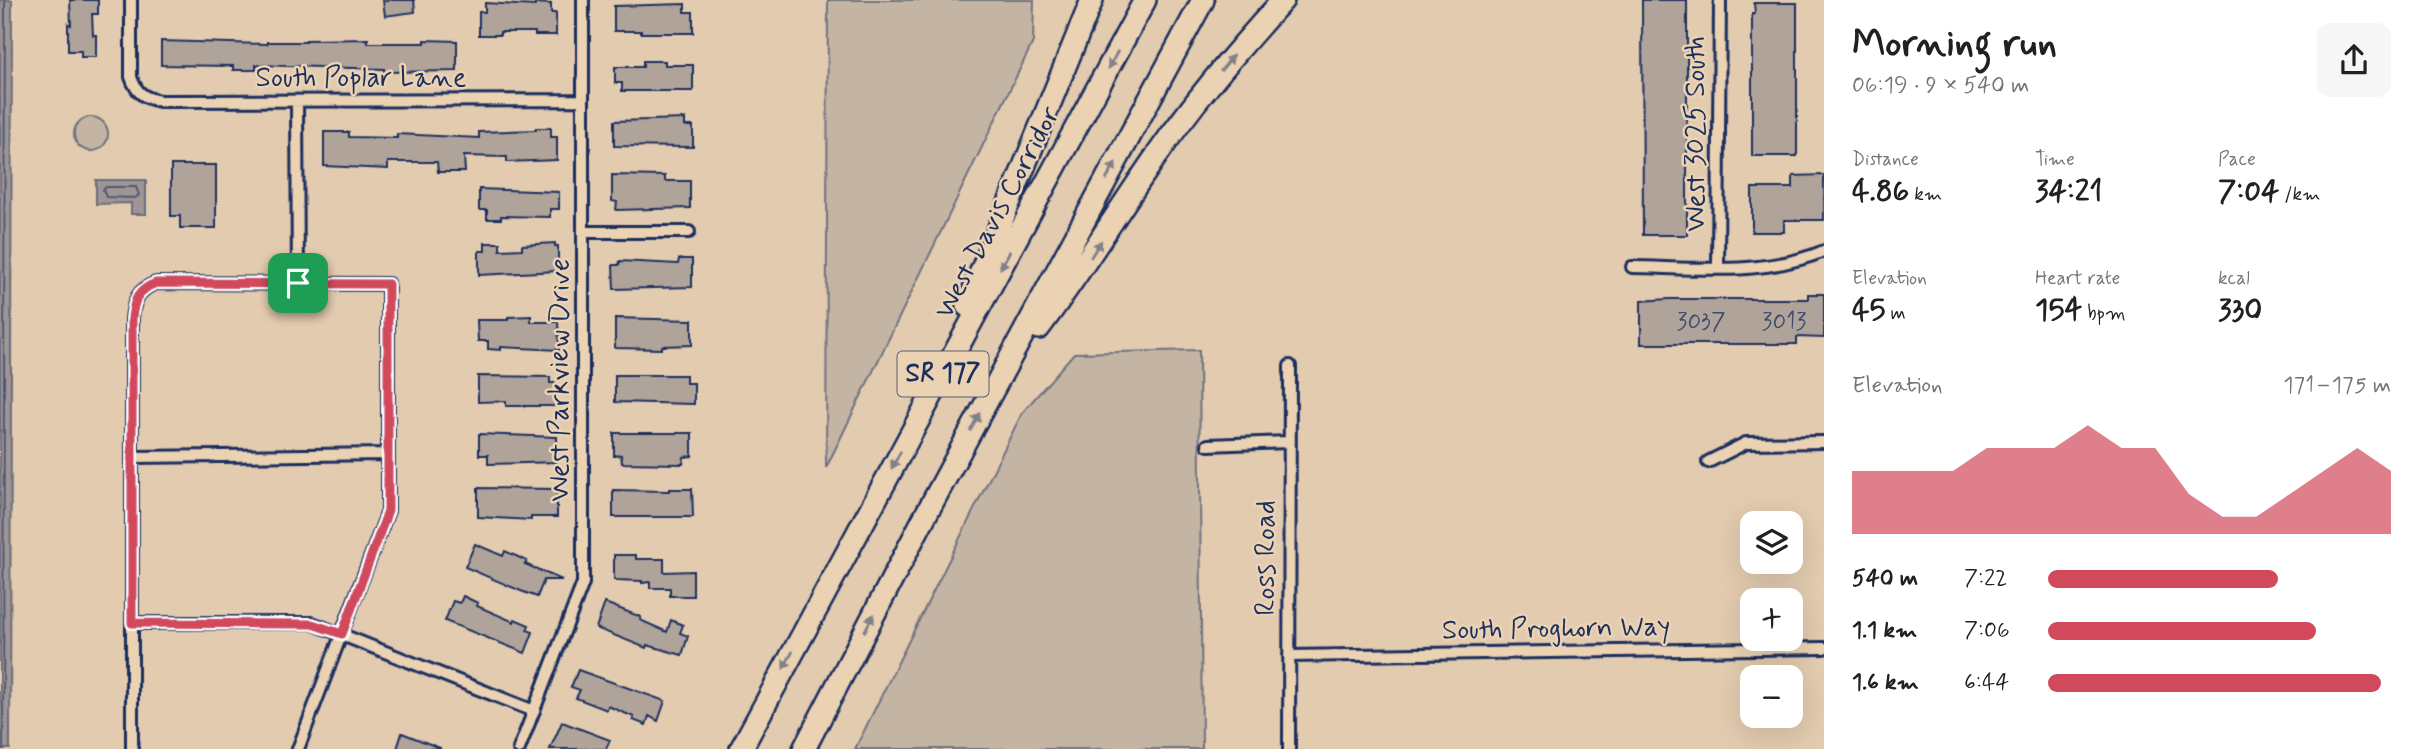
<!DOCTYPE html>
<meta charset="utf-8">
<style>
:root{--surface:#fff;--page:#f6f6f6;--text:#202124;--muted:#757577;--accent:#d1495b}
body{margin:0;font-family:Mynerve,sans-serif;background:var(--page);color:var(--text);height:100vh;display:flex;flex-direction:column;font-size:26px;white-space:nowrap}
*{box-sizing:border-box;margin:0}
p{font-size:23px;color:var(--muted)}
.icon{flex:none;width:38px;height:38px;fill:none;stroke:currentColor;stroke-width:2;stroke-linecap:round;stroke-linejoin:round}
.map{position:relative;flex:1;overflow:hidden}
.drawer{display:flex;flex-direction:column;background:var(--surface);width:595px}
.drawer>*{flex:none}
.controls{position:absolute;left:1740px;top:511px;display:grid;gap:14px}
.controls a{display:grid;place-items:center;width:63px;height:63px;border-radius:14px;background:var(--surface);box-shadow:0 7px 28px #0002;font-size:35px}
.pin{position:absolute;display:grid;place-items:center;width:60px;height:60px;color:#fff;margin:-30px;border-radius:14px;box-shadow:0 4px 10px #0006}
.round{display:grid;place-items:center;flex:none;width:74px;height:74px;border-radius:14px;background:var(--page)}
.summary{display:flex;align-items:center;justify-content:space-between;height:119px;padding:0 28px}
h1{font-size:38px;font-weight:700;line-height:52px}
.metrics{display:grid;grid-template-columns:repeat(3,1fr);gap:10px;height:119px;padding:7px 28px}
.metrics div{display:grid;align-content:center}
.metrics b{font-size:30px;font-weight:700}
.metrics small{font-size:19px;font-weight:400}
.metrics p{font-size:19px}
.chart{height:196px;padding:14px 28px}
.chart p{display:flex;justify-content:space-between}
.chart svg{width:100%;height:126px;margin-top:7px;fill:var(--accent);opacity:.7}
ul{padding:0 28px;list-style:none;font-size:23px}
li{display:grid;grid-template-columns:112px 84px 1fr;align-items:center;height:52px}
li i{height:18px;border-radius:9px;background:var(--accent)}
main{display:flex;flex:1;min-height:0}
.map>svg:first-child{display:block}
</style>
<main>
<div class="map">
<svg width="1824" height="749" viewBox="0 0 1824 749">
<rect width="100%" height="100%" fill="#e2cbaf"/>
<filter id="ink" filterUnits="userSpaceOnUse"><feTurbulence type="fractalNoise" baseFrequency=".0143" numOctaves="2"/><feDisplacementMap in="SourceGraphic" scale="14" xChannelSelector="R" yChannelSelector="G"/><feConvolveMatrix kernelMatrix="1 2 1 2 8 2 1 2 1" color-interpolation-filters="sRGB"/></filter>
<g filter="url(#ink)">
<path fill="#c4b4a3" stroke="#707280" stroke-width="2" d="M 828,0 L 1034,0 L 1033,42 L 826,468 Z
M74 134a17 17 0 1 1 34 0a17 17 0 1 1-34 0Z
M 1199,350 L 1202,749 L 855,749 L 1022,413 L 1074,353 Z"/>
<path fill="#9e9594" stroke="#6a6c7e" stroke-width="2" d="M 0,0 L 12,0 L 10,749 L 0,749 Z
M 96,180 L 146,180 L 146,214 L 131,214 L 131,203 L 96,204 Z"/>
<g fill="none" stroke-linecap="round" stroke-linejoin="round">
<path stroke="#4f5874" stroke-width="2" d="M 106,187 L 136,187 L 139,195 L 135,198 L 106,197 L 103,190 Z
M 3,749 L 5,0"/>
</g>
<path fill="#b0a49a" stroke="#1b2f5e" stroke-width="2" d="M 70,0 L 98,0 L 98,14 L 92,14 L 93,35 L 96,35 L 96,57 L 81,57 L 81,51 L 68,51 L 68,24 L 71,25 Z
M 383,0 L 414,0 L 415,12 L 385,16 Z
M 1642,0 L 1687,0 L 1687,235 L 1643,235 Z
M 485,3 L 535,6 L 535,3 L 551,4 L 551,13 L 556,13 L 556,35 L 535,35 L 535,32 L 500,32 L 500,35 L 479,35 L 479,12 L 485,12 Z
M 1754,3 L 1797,3 L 1797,156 L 1752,156 L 1752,14 L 1755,14 Z
M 685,4 L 685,12 L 693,12 L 693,33 L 641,33 L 641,31 L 614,31 L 614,6 Z
M 368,39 L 368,43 L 425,43 L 425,40 L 457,41 L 457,71 L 384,72 L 384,69 L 256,65 L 256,70 L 233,70 L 233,66 L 161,65 L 161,41 L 267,44 L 267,42 L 306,42 L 306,40 Z
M 643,61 L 665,61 L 665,65 L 693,65 L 693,91 L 622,91 L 622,83 L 615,83 L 615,67 L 643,67 Z
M 685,119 L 685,126 L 693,126 L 693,147 L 614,146 L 614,121 Z
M 536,128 L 551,128 L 551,137 L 557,137 L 557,160 L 507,162 L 507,157 L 464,156 L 465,172 L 438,172 L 437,162 L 388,162 L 388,169 L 324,166 L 324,132 L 349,132 L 349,137 L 397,138 L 397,134 L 479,138 L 479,132 L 536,130 Z
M 171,165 L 216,165 L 216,228 L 180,228 L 180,216 L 171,216 Z
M 612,175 L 665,176 L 665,181 L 690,181 L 690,208 L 616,210 L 617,202 L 612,201 Z
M 1824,175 L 1824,220 L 1784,220 L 1784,232 L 1752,232 L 1752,188 L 1793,188 L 1793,176 Z
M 479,189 L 559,192 L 559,209 L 550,209 L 550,217 L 501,216 L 501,219 L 487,219 L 487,210 L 479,210 Z
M 485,243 L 500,243 L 500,250 L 522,249 L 522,245 L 555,243 L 555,246 L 558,246 L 558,271 L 479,275 L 479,251 L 485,251 Z
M 679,259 L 692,259 L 692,287 L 614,289 L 613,265 L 619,265 L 620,261 L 678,264 Z
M 1808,294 L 1824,294 L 1824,338 L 1797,337 L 1797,344 L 1641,344 L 1641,301 L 1669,299 L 1808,299 Z
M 531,316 L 531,322 L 558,322 L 559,350 L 501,347 L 501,350 L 488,349 L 488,341 L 478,341 L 477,320 L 508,320 L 508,317 Z
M 615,318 L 692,320 L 692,345 L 662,346 L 662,349 L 615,348 Z
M 615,375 L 686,375 L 686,383 L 694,383 L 694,404 L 615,402 Z
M 478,376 L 550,377 L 550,383 L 556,383 L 556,406 L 506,406 L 506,401 L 478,402 Z
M 614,433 L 692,433 L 692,456 L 684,457 L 683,464 L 622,463 L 621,455 L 614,456 Z
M 479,434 L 557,437 L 557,462 L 488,464 L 488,455 L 479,455 Z
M 478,488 L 557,489 L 557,517 L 531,517 L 531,520 L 478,517 Z
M 669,489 L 692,489 L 693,517 L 613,517 L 613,490 L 669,491 Z
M 475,544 L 503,556 L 505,551 L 527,561 L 525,564 L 562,580 L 544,580 L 537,597 L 521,591 L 465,567 Z
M 614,555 L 636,555 L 636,559 L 664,559 L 664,572 L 693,571 L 693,596 L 670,596 L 670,588 L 650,588 L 650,582 L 642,583 L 642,581 L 614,580 Z
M 463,596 L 478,603 L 477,606 L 514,622 L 515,619 L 529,625 L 527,630 L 533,632 L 525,653 L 445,621 L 453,601 L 460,603 Z
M 605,603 L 641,617 L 640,620 L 667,632 L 671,620 L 683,625 L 680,633 L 688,636 L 682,655 L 647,645 L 646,648 L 596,628 Z
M 578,670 L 665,701 L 658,721 L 649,716 L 646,725 L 633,720 L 634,717 L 608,706 L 607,710 L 576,698 L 580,690 L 571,687 Z
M 562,722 L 610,740 L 606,749 L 550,749 Z
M 402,733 L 440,748 L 440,749 L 397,749 Z"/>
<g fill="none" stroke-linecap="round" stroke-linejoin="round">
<defs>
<path id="street" d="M 131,0 L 131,77 C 136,92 143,98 160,101 L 583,100
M 297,101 L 298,283
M 583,232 L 689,232
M 1632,267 C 1696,268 1765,276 1824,251
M 1718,268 L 1720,0
M 1208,445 L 1288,442
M 133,457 L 388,454
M 1708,462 L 1746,443 L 1824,442
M 132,623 L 312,623 L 534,711
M 1289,656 L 1824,648
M 132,749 L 132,318 C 134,299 138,290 156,283 L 388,284 L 388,511 L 298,749
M 519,749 L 583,583 L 583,0
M 1289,749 L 1290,366"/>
<path id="highway" d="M 967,306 L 1092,0
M 1039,328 C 1081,272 1117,212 1157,155 C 1195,100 1238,49 1283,0
M 741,749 L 1145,0
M 804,749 L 924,518 L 1203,0"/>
</defs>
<use href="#street" stroke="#1b2f5e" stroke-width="16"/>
<use href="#highway" stroke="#1b2f5e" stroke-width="26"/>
<use href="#street" stroke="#ead2b2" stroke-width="10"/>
<use href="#highway" stroke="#ead2b2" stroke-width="21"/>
</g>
<defs><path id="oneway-solid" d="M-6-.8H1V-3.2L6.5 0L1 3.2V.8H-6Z" transform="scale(1.75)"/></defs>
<g fill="#828088">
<use href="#oneway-solid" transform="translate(1113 60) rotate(118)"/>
<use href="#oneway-solid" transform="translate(1227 63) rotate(-51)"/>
<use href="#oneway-solid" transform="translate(1111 171) rotate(-62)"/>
<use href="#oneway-solid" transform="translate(1096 249) rotate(-57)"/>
<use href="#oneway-solid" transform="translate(1005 260) rotate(118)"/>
<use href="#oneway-solid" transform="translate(975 422) rotate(-62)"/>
<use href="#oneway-solid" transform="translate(896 460) rotate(118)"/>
<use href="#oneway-solid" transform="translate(869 623) rotate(-62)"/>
<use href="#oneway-solid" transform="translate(788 660) rotate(119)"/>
</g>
</g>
<g fill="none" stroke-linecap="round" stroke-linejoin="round" filter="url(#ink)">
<defs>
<path id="route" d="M 156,283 L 388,284 L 388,511 L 342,634 L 312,624 L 132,623 L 132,318 C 134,299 138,290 156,283 Z"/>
</defs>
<use href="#route" stroke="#fff" stroke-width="14"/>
<use href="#route" stroke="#d1495b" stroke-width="9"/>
</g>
<g text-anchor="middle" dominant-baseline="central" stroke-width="5" stroke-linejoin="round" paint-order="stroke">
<g font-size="24" fill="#404c6d">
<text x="1701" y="322">3037</text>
<text x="1784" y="322">3013</text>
</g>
<rect fill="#ead2b2" stroke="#596077" stroke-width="2" x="897.5" y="351.5" width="91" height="45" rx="5"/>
<g font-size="26" font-weight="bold" fill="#1b2f5e">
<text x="943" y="374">SR 177</text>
</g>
<g font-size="28" fill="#1b2f5e" stroke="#ead2b2">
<text x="361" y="78">South Poplar Lane</text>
<text transform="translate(1696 134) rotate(-90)">West 3025 South</text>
<text transform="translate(998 213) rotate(-62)">West Davis Corridor</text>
<text transform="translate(560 380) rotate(-90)">West Parkview Drive</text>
<text transform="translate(1266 558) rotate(-90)">Ross Road</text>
<text transform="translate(1556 629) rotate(-1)">South Proghorn Way</text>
</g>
</g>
</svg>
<div class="controls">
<a><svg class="icon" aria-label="layers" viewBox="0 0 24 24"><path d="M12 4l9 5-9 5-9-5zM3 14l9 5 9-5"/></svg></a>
<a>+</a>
<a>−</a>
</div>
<div class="pin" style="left:298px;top:283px;background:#1e9e55"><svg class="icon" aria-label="arrive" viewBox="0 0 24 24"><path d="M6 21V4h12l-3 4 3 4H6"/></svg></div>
</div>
<section class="drawer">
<div class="summary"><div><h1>Morning run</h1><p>06:19 · 9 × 540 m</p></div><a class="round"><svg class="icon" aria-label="share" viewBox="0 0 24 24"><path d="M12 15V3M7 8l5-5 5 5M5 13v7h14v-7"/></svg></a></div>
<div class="metrics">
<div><p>Distance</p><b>4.86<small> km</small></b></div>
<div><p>Time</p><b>34:21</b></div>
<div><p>Pace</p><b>7:04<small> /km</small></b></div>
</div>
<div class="metrics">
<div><p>Elevation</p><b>45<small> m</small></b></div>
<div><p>Heart rate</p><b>154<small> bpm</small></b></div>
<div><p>kcal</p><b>330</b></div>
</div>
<div class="chart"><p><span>Elevation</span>171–175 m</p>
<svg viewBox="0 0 160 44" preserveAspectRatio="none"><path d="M0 44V22L10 22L20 22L30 22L40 14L50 14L60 14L70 6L80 14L90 14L100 30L110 38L120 38L130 30L140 22L150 14L160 22V44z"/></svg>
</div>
<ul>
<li><b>540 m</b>7:22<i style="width:67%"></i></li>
<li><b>1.1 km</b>7:06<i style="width:78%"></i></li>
<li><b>1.6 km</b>6:44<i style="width:97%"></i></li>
</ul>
</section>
</main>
